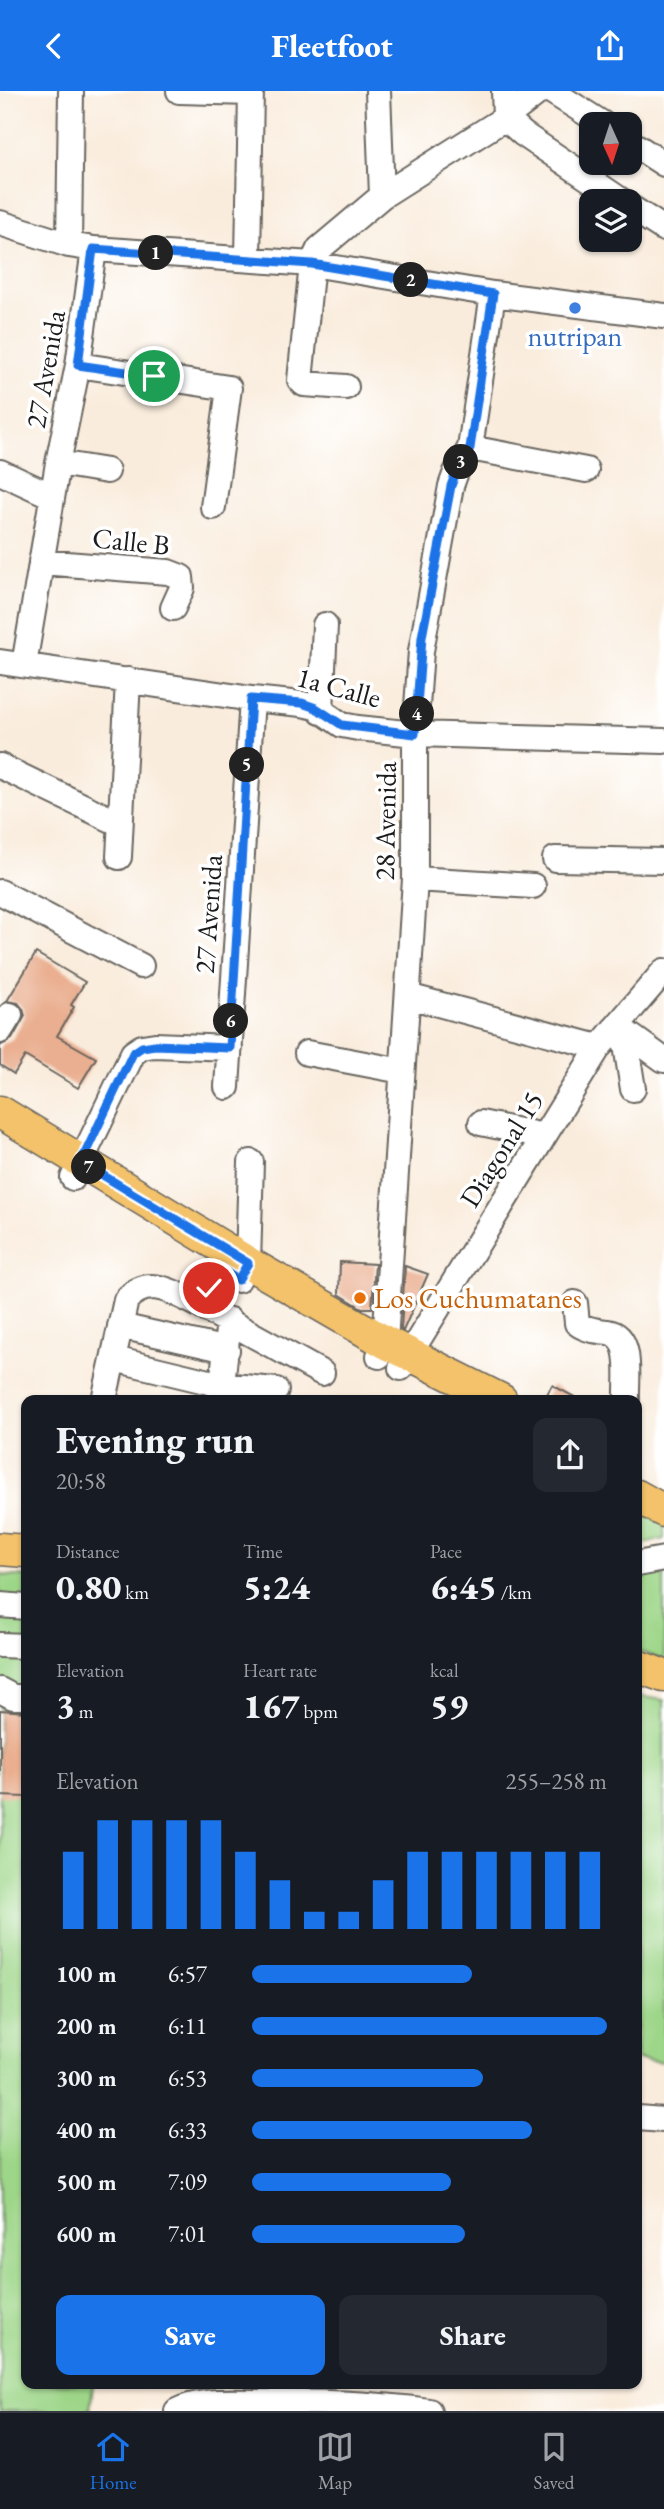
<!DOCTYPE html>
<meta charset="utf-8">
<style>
:root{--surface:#171b24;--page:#242831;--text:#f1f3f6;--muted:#9ea1a6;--line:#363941;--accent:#1a73e8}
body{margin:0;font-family:"EB Garamond",serif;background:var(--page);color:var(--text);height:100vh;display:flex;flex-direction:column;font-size:26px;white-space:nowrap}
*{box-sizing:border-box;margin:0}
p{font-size:23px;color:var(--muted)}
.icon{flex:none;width:38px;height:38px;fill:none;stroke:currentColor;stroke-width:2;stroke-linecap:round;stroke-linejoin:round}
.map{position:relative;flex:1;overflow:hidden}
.details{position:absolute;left:21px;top:1304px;width:621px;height:994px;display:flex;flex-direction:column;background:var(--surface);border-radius:14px;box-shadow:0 2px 5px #0004}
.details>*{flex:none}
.needle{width:46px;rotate:177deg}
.buttons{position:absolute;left:579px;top:21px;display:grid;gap:14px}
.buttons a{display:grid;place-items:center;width:63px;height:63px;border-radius:14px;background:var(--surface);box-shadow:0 2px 5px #0004;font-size:35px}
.pin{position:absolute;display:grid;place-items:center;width:60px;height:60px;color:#fff;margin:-30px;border:4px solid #fff;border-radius:50%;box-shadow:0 2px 7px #0007}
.km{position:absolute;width:35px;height:35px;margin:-18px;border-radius:50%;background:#222;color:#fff;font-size:19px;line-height:35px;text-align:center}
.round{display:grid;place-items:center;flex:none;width:74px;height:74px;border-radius:14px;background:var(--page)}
.headline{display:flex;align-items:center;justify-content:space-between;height:119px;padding:0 35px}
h1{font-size:38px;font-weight:800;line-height:52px}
.stats{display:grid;grid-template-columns:repeat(3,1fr);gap:10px;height:119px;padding:7px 35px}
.stats div{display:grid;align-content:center}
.stats b{font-size:35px;font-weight:800}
.stats small{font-size:19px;font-weight:400}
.stats p{font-size:19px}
.chart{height:196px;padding:14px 35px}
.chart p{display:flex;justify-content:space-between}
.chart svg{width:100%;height:126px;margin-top:7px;stroke:var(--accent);stroke-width:6}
.cta{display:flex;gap:14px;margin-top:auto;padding:14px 35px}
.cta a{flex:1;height:80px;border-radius:14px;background:var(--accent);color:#fff;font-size:28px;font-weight:800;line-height:80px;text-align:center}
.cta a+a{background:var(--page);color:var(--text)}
ul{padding:0 35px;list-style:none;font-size:23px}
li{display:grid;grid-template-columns:112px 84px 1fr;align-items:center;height:52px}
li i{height:18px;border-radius:9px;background:var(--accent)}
header{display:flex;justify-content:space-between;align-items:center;height:91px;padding:0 35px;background:var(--accent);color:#fff;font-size:32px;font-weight:800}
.tabs{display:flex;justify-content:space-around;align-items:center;height:98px;border-top:2px solid var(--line);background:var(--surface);font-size:19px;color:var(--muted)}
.tabs a{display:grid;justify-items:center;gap:4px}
.tabs .on{color:var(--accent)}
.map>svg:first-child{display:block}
</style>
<header><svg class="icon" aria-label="back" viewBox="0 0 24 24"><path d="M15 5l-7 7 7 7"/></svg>Fleetfoot<svg class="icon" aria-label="share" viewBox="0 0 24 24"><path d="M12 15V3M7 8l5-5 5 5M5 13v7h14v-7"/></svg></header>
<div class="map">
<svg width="664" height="2320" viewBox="0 0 664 2320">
<rect width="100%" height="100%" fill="#fff"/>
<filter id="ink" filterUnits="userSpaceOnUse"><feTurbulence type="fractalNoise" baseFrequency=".0143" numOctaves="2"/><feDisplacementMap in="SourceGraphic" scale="14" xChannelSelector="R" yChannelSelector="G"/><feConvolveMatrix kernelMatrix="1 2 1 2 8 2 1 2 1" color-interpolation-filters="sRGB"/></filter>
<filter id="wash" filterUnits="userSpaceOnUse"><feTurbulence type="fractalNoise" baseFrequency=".00686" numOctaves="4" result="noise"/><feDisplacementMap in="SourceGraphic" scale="28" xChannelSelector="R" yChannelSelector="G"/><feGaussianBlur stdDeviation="1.57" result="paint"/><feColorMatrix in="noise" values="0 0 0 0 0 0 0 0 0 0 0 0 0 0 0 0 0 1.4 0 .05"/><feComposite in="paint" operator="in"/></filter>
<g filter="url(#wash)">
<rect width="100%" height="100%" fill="#f9ecdc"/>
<path fill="#9ed689" stroke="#5d7952" stroke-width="2" d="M 637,1414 L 664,1428 L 664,1448 L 637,1454 Z
M 664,1482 L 664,1569 L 637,1560 L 637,1486 Z
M 0,1484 L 26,1486 L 26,2292 L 93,2293 L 90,2320 L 0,2320 Z
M 637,1605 L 664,1609 L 664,1971 L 637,1968 Z"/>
<g id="blocks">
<path fill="#eaaf90" d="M 36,862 L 85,891 L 71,914 L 74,916 L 57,945 L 96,967 L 78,997 L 25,965 L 14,983 L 0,974 L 0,955 L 12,948 L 25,925 L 23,918 L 18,912 L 7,910 Z
M 340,1171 L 375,1173 L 372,1217 L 362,1217 L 339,1203 Z
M 405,1175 L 428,1183 L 403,1240 L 401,1238 Z
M 552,1294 L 580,1309 L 544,1309 Z
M 0,1619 L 26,1621 L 26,1706 L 0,1705 Z"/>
</g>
</g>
<g filter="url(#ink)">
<use href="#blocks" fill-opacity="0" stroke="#69655f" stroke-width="2"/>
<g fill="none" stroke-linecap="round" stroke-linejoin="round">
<defs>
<path id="minor" d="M 179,0 L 251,2
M 378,0 L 382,105
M 504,0 L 505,27 L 523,43 L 622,110
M 551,0 L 603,33
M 630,51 L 664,73
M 630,116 L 664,138
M 0,132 L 69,154 L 94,158 L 312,173 L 493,203 L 664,225
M 69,154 L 71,0
M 248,167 L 251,0
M 78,274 L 229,297 L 213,416
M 346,296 L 304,293 L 300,289 L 312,173 L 319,158 L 382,105 L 505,27 L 540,0
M 470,357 L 586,379
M 58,372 L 107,380
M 0,381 L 52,405
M 41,471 L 168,481 L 181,486 L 182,497 L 173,517
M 0,571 L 252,608 L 302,613 L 316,616 L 342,634 L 358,637 L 415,643 L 664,650
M 24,574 L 58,372 L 78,274 L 94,158
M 321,621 L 325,534
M 0,675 L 120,733
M 119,766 L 128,589
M 555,768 L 664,770
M 415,788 L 533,795
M 0,801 L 141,875
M 408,905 L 599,956
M 617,935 L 664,969
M 614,938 L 626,954 L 633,998
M 0,940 L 10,924
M 307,962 L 402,980
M 227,996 L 252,608
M 481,1032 L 544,1045
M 73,1087 L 133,962 L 142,956 L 155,954 L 230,957
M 238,1189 L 248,1172 L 251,1071
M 575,1212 L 577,1232 C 585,1239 598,1240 608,1241 C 634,1245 626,1289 627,1309
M 197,1213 L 322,1282
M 229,1229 L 222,1294 L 276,1299
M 120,1235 L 227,1259
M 379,1265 L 385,1251 L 415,788 L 415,643 L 421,560 L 451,395 L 456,381 L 470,357 L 493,203
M 114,1268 L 222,1294 L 219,1309
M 401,1277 L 599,956 L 664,880
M 104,1309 L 126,1209 C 148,1184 172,1201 197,1213 L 221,1179
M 637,1473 L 664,1468
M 0,1514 L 26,1516
M 0,1554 L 26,1555
M 0,1599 L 13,1606 L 26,1606
M 637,2027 L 664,2029
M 177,2320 C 200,2308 231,2311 257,2311 C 314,2311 372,2312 429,2320"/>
<path id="major" d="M 0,1021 L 248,1172 L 385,1251 L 501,1309
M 637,1405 L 664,1420
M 0,1458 L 26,1460
M 637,1575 L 664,1585"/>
</defs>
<use href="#minor" stroke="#69655f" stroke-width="28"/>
<use href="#major" stroke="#69655f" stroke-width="35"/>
<use href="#minor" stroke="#fff" stroke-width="24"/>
<use href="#major" stroke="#f3c26a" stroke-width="32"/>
</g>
</g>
<g fill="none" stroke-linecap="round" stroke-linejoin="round" filter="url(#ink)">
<defs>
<path id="route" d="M 154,285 L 78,274 L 93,158 L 312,173 L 493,203 L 470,357 L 456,381 L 451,395 L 422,546 L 415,643 L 342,634 L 316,617 L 302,612 L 251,608 L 230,957 L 155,954 L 142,956 L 133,962 L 81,1071 L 248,1172 L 238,1189 L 221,1179 L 209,1197"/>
</defs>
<use href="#route" stroke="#fff" stroke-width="14"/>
<use href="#route" stroke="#1a73e8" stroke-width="9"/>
</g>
<circle fill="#3f7fe0" stroke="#fff" stroke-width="2.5" cx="575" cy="217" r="7"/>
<circle fill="#e8710a" stroke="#fff" stroke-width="2.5" cx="360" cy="1207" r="7"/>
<g text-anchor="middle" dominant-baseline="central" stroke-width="7" stroke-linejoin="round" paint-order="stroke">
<g font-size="28" fill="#366cbe" stroke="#fff">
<text x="575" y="245">nutripan</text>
</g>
<g font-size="28" fill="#1c1c1c" stroke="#fff">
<text transform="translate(45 278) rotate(-80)">27 Avenida</text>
<text transform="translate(131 450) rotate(6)">Calle B</text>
<text transform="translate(339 596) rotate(15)">1a Calle</text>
<text transform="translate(385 730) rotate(-89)">28 Avenida</text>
<text transform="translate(208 823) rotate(-86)">27 Avenida</text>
<text transform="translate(501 1058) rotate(-58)">Diagonal 15</text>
</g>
<g font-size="28" fill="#c56008" stroke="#fff" text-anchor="start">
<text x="374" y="1207">Los Cuchumatanes</text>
</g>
</g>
</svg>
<div class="buttons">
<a><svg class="needle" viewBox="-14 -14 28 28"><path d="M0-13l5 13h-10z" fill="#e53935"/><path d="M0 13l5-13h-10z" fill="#9ea1a6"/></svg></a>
<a><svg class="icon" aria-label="layers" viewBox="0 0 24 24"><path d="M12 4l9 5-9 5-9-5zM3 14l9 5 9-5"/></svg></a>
</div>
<div class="pin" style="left:154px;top:285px;background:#1e9e55"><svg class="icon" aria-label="arrive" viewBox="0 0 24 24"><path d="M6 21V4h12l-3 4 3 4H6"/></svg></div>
<div class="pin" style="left:209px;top:1197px;background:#d93025"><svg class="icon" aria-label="check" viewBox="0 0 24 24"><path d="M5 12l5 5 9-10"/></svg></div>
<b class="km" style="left:156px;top:162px">1</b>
<b class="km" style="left:411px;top:189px">2</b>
<b class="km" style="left:461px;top:371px">3</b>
<b class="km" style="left:417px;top:623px">4</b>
<b class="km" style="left:247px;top:674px">5</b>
<b class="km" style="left:231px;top:930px">6</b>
<b class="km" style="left:89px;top:1076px">7</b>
<section class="details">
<div class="headline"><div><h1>Evening run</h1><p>20:58</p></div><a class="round"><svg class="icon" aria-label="share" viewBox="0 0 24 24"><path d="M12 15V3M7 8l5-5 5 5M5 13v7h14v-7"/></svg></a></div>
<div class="stats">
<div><p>Distance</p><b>0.80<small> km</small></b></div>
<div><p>Time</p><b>5:24</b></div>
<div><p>Pace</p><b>6:45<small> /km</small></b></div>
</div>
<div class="stats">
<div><p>Elevation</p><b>3<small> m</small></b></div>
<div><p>Heart rate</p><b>167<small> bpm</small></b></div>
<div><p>kcal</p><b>59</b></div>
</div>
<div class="chart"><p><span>Elevation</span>255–258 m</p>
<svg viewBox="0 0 160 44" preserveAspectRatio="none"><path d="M5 44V17M15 44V6M25 44V6M35 44V6M45 44V6M55 44V17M65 44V27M75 44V38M85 44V38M95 44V27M105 44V17M115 44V17M125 44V17M135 44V17M145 44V17M155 44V17"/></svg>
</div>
<ul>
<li><b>100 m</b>6:57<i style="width:62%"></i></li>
<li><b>200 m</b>6:11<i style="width:100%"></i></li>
<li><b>300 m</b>6:53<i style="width:65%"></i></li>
<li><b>400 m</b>6:33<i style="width:79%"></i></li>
<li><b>500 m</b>7:09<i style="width:56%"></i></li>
<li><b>600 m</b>7:01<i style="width:60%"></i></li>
</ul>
<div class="cta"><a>Save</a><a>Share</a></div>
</section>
</div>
<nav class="tabs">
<a class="on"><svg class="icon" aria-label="home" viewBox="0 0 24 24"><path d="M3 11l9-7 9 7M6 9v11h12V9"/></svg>Home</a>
<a><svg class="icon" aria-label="map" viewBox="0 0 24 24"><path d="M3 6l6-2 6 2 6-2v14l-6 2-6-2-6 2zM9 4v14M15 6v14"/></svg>Map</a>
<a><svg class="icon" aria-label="saved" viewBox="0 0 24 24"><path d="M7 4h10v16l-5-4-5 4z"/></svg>Saved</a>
</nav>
